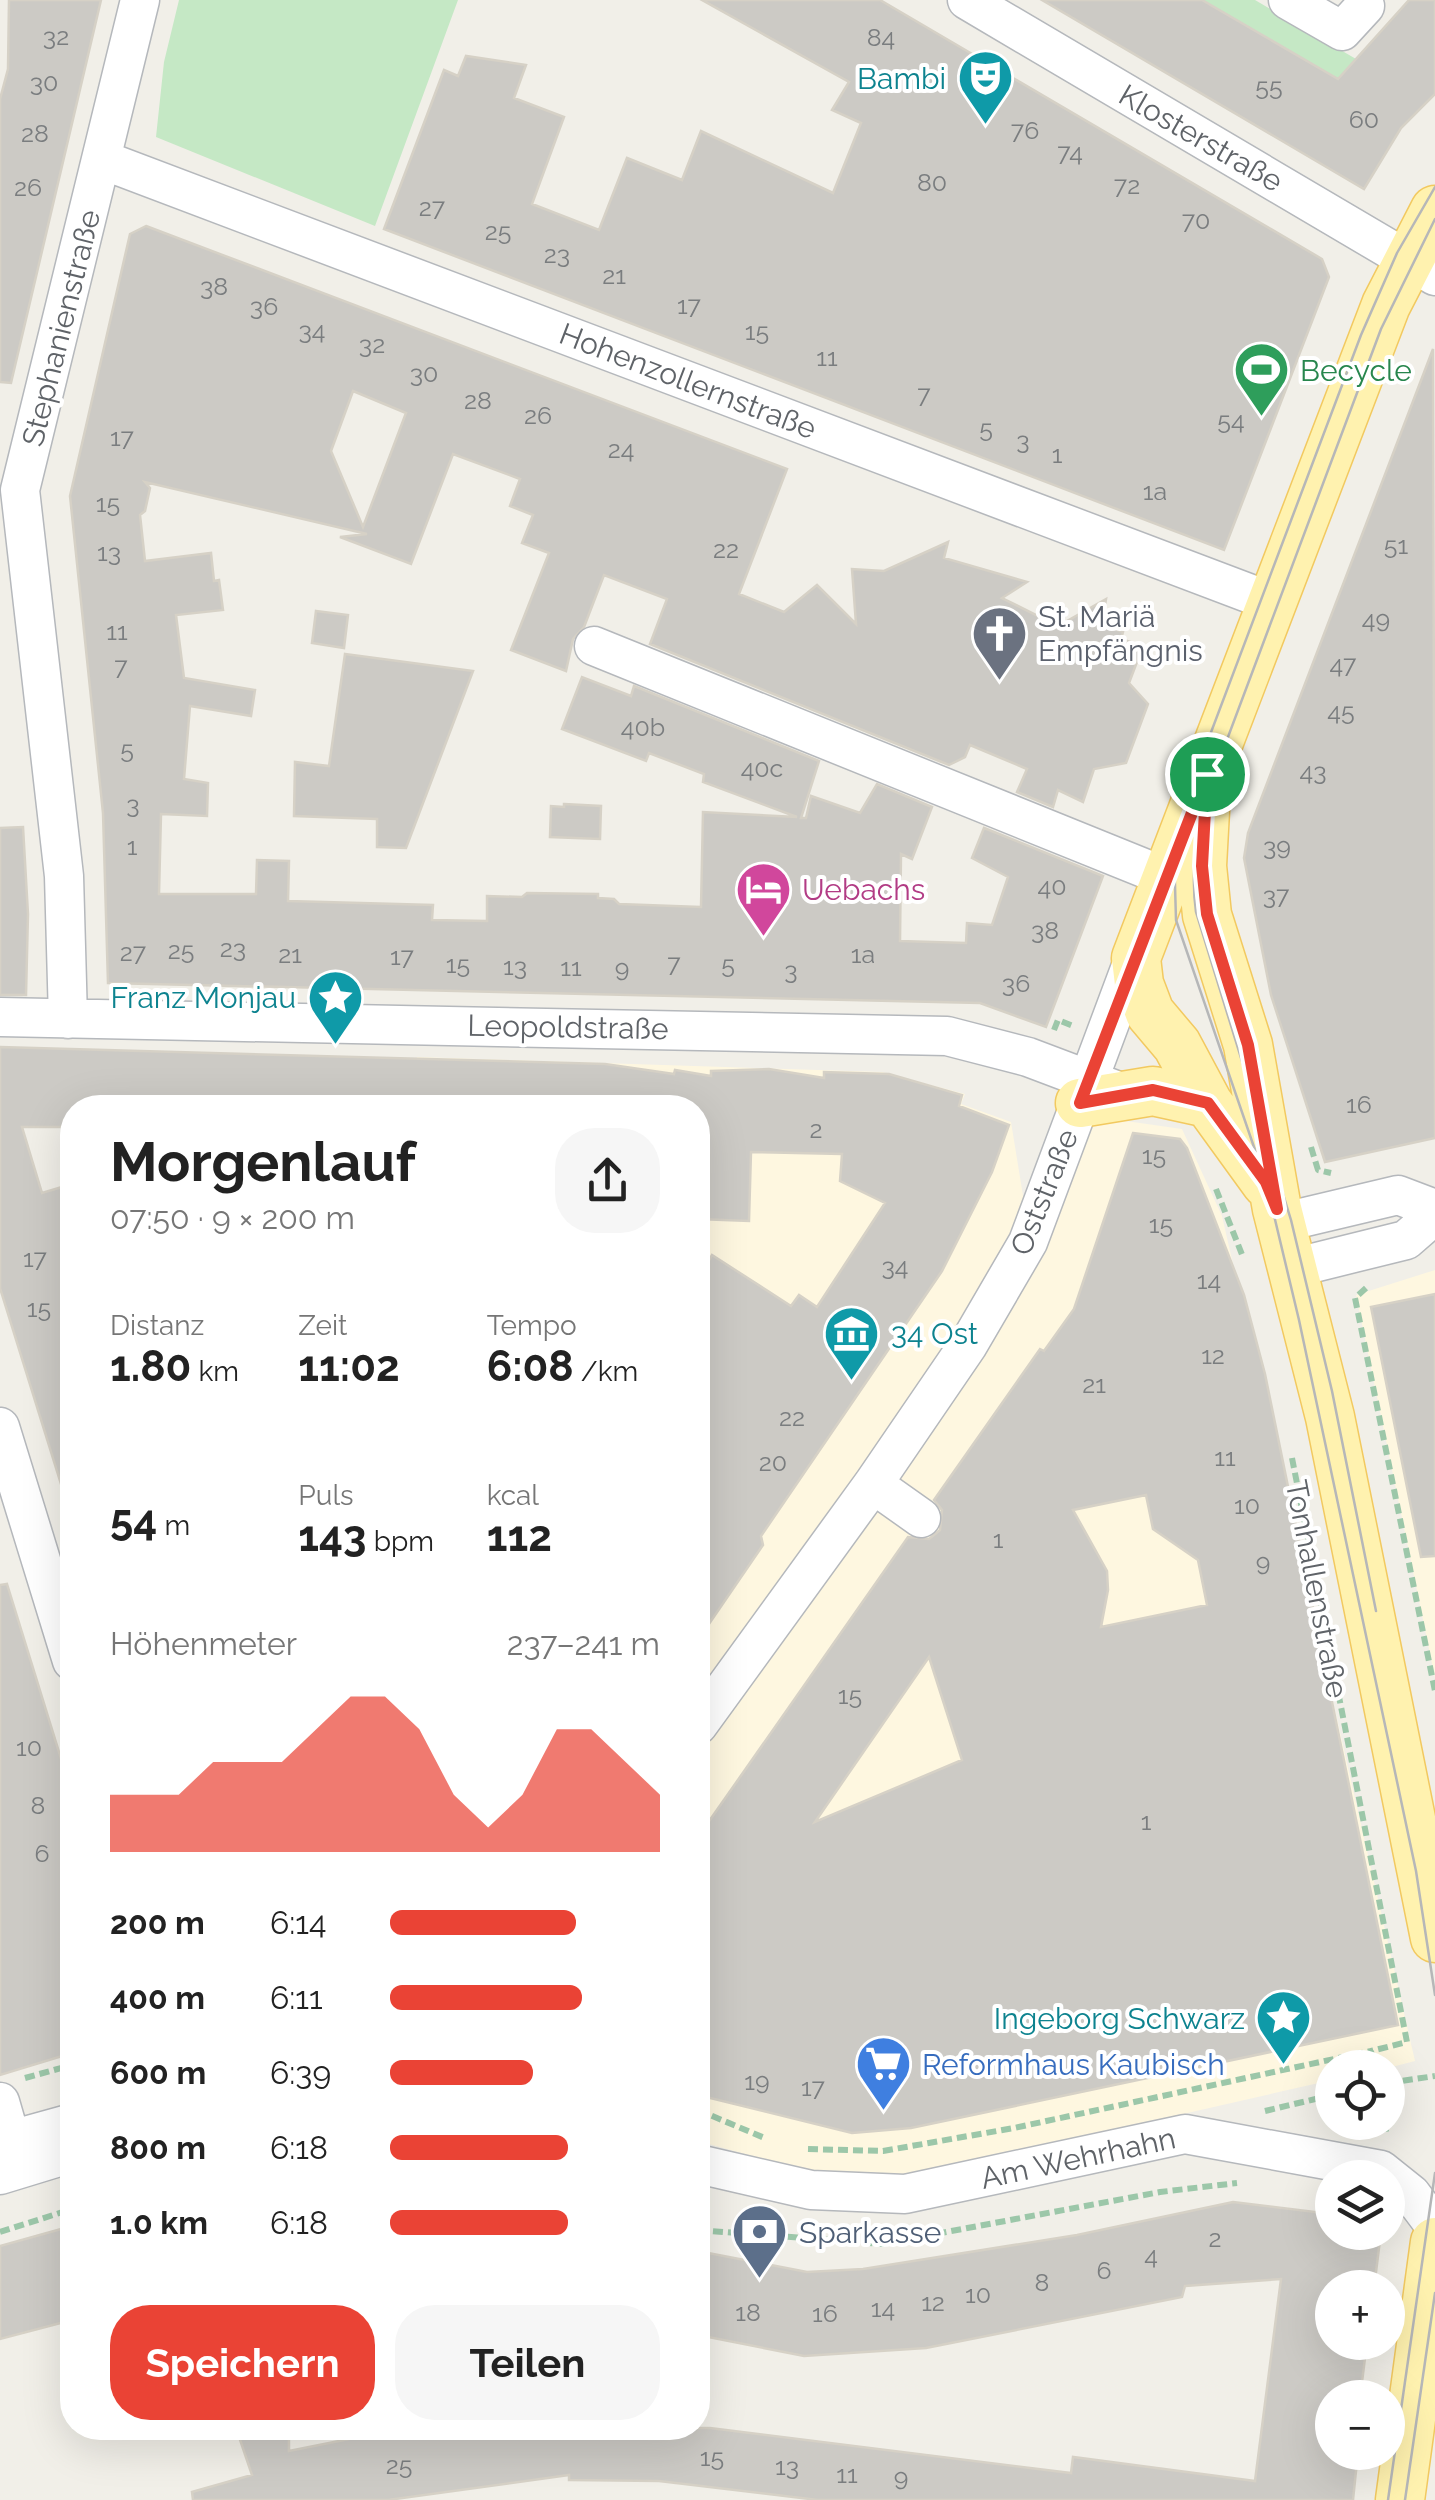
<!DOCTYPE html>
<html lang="de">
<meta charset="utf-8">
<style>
:root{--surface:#fff;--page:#f6f6f6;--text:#222;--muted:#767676;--accent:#ea4335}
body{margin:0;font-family:Raleway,sans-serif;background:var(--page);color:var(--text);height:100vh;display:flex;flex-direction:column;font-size:38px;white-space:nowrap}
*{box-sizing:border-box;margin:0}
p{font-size:32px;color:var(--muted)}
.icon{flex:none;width:55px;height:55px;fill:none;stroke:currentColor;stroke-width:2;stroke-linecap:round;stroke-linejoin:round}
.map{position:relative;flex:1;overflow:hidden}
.sheet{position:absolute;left:60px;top:1095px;width:650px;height:1345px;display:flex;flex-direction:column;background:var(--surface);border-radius:40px;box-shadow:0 10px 40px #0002}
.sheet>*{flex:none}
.controls{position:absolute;left:1315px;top:2050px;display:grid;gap:20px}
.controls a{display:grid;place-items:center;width:90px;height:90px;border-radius:50%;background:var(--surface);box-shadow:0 10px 40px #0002;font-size:50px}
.pin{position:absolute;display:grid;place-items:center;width:85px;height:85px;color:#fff;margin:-42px;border:5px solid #fff;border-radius:50%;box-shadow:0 2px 10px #0007}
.round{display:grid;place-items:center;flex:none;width:105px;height:105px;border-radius:40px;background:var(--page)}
.overview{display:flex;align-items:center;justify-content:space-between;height:170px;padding:0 50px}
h1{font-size:55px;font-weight:700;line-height:75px}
.metrics{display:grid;grid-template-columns:repeat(3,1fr);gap:15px;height:170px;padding:10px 50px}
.metrics div{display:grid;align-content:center}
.metrics b{font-size:42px;font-weight:700}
.metrics small{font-size:28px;font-weight:400}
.metrics p{font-size:28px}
.chart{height:280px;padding:20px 50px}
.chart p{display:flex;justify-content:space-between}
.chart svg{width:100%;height:180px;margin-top:10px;fill:var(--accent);opacity:.7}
.action{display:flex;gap:20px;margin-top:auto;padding:20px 50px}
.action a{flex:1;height:115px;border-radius:40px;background:var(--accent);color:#fff;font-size:40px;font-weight:700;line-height:115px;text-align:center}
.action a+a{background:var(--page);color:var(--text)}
ul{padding:0 50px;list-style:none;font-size:32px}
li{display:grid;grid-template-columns:160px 120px 1fr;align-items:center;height:75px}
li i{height:25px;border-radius:12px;background:var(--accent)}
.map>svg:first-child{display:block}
</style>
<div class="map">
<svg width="1435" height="2500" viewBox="0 0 1435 2500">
<rect width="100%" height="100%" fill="#f1efe8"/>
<path fill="#fef7e0" d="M 417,1057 L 882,1072 L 965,1094 L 961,1104 L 1011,1122 L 1026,1214 L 958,1339 L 698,1706 L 698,1108 L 416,1108 Z
M 1091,1116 L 1182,1129 L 1222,1216 L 1415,2061 L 1388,2068 L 1332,2068 L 1332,2080 L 906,2177 L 806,2171 L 698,2141 L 698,1747 L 873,1509 Z
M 1435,1270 L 1435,1678 L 1356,1295 Z"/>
<path fill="#c5e8c5" d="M 179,0 L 458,0 L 375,226 L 156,137 L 164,62 Z
M 1202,0 L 1255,0 L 1356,59 L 1338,79 Z"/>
<path fill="#cccac5" stroke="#d6d1c6" stroke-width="2.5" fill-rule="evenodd" d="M 9,0 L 101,0 L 11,383 L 0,382 L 0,99 L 8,69 Z
M 702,0 L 880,0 L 1322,259 L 1329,277 L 1224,550 L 384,229 L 444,70 L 458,76 L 466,56 L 526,65 L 514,98 L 564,117 L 532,204 L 599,230 L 627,158 L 682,180 L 701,131 L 833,193 L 861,123 L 832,110 L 849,82 Z
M 1042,0 L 1202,0 L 1338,79 L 1409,0 L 1435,0 L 1435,94 L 1401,128 L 1364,189 Z
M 146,226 L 787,469 L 739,594 L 784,612 L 817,585 L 856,624 L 852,569 L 884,571 L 948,542 L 944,558 L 1027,582 L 1002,598 L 1058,626 L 1106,599 L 1102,624 L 1123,632 L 1121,639 L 1143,646 L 1129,683 L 1148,704 L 1126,763 L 1094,769 L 1083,802 L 1058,790 L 1053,807 L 1017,792 L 1027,769 L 970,745 L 965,757 L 949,765 L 650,644 L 667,599 L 604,575 L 584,627 L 573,639 L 566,671 L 511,650 L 549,553 L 522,543 L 533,515 L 510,506 L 520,479 L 453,454 L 411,564 L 340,537 L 367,534 L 145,482 L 150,488 L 145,511 L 140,515 L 145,561 L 211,553 L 214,581 L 219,580 L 223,610 L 176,615 L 184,678 L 255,690 L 251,716 L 190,706 L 184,779 L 208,783 L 207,816 L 161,814 L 159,894 L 256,894 L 257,860 L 289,861 L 288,901 L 433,905 L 432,920 L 487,921 L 487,896 L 522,897 L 527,893 L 598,894 L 598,898 L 614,899 L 619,904 L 701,907 L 703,812 L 797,817 L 703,782 L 704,774 L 649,753 L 646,761 L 562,729 L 582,677 L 631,696 L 634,686 L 819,761 L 801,818 L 806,818 L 811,796 L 860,813 L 877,784 L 932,807 L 912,859 L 901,854 L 900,941 L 966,943 L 967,923 L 992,925 L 1008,877 L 972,858 L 984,828 L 1103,876 L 1046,1027 L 980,1003 L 108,983 L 103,813 L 70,496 L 130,234 ZM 353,391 L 406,413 L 363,527 L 331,451 Z
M 1433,349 L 1435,1138 L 1325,1162 L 1271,995 L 1244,858 L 1248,833 Z
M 316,611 L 348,615 L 344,648 L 312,643 Z
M 345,654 L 473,671 L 406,848 L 377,847 L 377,819 L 294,816 L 295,762 L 329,766 Z
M 564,804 L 601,806 L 600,839 L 550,837 L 551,806 L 564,807 Z
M 23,827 L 28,914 L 26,995 L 0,995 L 0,828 Z
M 0,1047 L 605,1064 L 674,1074 L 675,1070 L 711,1076 L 711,1071 L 769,1069 L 824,1078 L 824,1072 L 889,1074 L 962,1095 L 959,1106 L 1009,1125 L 992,1172 L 942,1271 L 761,1536 L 763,1545 L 698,1640 L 698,1279 L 712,1255 L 791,1306 L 799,1295 L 817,1307 L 885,1203 L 840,1181 L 842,1154 L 751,1152 L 749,1221 L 698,1219 L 698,1108 L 72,1108 L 72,1121 L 64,1120 L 64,1127 L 22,1127 L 42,1193 L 72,1184 L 72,1499 L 66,1500 L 0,1288 Z
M 1133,1133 L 1180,1139 L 1187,1148 L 1244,1295 L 1265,1374 L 1398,2025 L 911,2128 L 852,2133 L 698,2095 L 698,1837 L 908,1537 L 929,1539 L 940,1530 L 942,1510 L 934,1500 L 1040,1349 L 1044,1351 L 1074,1309 ZM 1146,1495 L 1153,1529 L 1198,1560 L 1207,1605 L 1101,1627 L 1108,1590 L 1107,1571 L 1073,1510 ZM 929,1657 L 962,1760 L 815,1822 Z
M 1435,1294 L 1435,1556 L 1421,1557 L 1371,1307 Z
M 7,1584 L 72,1794 L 72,2053 L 0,2075 L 0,1585 Z
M 1233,2202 L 1332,2214 L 1332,2232 L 1381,2232 L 1374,2288 L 1332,2288 L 1332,2342 L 1367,2342 L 1360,2398 L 1332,2398 L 1332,2452 L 1358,2452 L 1353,2500 L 818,2500 L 659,2481 L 569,2480 L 569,2475 L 388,2500 L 193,2500 L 192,2492 L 252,2475 L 236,2428 L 289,2428 L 289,2451 L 364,2436 L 363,2428 L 710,2428 L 1071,2473 L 1073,2457 L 1255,2481 L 1281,2279 L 1185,2286 L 1182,2297 L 926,2348 L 804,2356 L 698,2335 L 698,2251 L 807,2272 L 863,2269 L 1077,2235 Z
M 72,2226 L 72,2320 L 0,2339 L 0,2246 Z"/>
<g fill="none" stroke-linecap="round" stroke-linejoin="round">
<defs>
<path id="minor" d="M 967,0 L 1435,276
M 1288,0 L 1342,31 L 1365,6
M 103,160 L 1272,602
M 594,646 L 1166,877
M 0,1017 L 947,1036 L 1028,1057 L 1126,1094
M 68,1019 L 64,876 L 20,490 L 140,0
M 1280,1223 L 1398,1195 L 1435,1209
M 1293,1268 L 1406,1240 L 1435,1215
M 0,1427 L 72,1661
M 873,1484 L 921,1518
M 698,1725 L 873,1484 L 968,1345 L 1028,1242 L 1136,953
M 0,2102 L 11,2140
M 0,2143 L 72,2123
M 698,2164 L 811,2190 L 905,2194 L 1185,2134 L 1381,2170 L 1411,2194 L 1435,2226
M 0,2175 L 72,2153"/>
<path id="major" d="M 1207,774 L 1202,866 L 1207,915 L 1248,1045 L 1277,1209 L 1330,1417 L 1435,1938
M 1080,1103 L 1153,1091 L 1208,1103
M 1266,1183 L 1208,1103 L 1177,1045 L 1150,1013 L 1139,984 L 1136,958 L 1386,305 L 1435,210
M 1400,2500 L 1435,2242"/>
</defs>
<use href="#minor" stroke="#b5b8bc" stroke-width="41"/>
<use href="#major" stroke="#f2c960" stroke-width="51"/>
<path stroke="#9cc7a9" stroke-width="6" stroke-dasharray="10 5" stroke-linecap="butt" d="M 1054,1030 L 1058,1020 L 1073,1026
M 1311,1147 L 1318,1170 L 1331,1173
M 1216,1189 L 1243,1257
M 1366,1288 L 1355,1298 L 1435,1691
M 1292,1458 L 1407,2042 L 1371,2051 L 1374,2068
M 25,2078 L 72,2065
M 1388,2083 L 1435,2076
M 698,2110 L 767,2139
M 1265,2111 L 1332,2095
M 1384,2122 L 1387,2136
M 808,2149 L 883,2151 L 1014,2128 L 1371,2051
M 698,2230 L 882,2244 L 1160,2192 L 1237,2183
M 0,2232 L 72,2209"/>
<use href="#minor" stroke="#fff" stroke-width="38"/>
<use href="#major" stroke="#fff2af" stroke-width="48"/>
<path stroke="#b6b7b8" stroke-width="2.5" d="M 1435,187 L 1397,253 L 1361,335 L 1193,780 L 1174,850 L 1176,920 L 1266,1182 L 1299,1320 L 1416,1871 L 1435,1995
M 1376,1611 L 1332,1391 L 1291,1220 L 1196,912 C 1189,862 1200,816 1216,769 L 1381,329 L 1435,219
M 1388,2500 L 1435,2173
M 1405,2500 L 1435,2293"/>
</g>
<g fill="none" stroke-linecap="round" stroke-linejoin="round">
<defs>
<path id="route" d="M 1207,774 L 1202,866 L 1207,914 L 1248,1045 L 1277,1209 L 1266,1182 L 1208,1103 L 1153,1090 L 1080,1103 Z"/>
</defs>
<use href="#route" stroke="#fff" stroke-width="20"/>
<use href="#route" stroke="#ea4335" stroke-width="12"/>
</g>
<defs>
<symbol id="theatre-pin" viewBox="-11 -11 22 30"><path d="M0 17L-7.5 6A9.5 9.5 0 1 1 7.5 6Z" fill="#0f9aa8" stroke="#fff"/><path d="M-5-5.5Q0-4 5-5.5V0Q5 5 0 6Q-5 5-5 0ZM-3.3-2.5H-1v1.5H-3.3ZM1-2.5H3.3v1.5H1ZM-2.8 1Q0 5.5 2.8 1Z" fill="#fff"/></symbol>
<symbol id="stadium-pin" viewBox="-11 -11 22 30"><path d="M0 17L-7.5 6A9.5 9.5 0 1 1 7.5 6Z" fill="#2e9e5b" stroke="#fff"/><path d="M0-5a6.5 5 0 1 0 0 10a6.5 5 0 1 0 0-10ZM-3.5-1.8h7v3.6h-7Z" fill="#fff"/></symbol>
<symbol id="church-pin" viewBox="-11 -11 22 30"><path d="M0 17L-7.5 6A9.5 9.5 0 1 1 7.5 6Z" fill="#6b7280" stroke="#fff"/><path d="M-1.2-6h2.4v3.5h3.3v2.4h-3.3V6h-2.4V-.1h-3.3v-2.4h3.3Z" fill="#fff"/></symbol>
<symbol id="hotel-pin" viewBox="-11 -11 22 30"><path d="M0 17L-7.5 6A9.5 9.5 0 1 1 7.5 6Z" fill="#d1479c" stroke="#fff"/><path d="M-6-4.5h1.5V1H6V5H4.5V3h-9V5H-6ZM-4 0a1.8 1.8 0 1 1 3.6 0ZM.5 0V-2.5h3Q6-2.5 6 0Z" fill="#fff"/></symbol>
<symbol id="sight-pin" viewBox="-11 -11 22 30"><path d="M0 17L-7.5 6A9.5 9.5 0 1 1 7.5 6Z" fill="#0f9aa8" stroke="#fff"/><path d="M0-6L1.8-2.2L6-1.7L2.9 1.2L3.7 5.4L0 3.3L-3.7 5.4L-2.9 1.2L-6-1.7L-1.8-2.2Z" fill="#fff"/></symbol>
<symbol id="museum-pin" viewBox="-11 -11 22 30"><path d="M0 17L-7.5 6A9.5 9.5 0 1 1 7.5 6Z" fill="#0f9aa8" stroke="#fff"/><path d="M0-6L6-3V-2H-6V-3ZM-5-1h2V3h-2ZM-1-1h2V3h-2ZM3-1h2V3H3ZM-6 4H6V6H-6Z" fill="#fff"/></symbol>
<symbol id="supermarket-pin" viewBox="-11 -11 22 30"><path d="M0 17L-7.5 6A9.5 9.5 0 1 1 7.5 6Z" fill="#3f7fe0" stroke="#fff"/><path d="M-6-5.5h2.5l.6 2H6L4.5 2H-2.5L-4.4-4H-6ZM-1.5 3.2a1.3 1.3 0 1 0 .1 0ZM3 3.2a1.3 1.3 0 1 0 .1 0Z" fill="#fff"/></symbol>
<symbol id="bank-pin" viewBox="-11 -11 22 30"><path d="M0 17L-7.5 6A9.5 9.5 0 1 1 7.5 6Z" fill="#5c6f8a" stroke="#fff"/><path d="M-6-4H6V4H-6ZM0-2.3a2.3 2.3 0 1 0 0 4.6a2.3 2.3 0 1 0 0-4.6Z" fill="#fff"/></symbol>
</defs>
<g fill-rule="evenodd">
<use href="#theatre-pin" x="954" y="46" width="63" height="86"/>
<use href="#stadium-pin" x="1230" y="338" width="63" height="86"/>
<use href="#church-pin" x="968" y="602" width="63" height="86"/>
<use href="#hotel-pin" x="732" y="858" width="63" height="86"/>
<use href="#sight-pin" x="304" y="966" width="63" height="86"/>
<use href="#museum-pin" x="820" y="1302" width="63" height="86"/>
<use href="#sight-pin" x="1252" y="1986" width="63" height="86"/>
<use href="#supermarket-pin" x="852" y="2032" width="63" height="86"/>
<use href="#bank-pin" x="728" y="2200" width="63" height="86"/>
</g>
<g text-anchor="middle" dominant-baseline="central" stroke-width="8" stroke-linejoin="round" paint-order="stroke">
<g font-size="25" fill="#7a7d7f">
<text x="56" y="36">32</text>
<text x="881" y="37">84</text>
<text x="44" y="82">30</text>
<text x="1269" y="86">55</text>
<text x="1364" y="119">60</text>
<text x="1025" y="130">76</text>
<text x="35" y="133">28</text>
<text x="1070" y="152">74</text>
<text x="932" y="182">80</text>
<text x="1127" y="185">72</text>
<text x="28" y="187">26</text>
<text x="432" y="207">27</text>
<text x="1196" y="220">70</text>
<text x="498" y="231">25</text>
<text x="557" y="254">23</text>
<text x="614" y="275">21</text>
<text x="214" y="286">38</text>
<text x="689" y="305">17</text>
<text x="264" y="306">36</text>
<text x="312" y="330">34</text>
<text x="757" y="331">15</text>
<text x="372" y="344">32</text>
<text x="827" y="357">11</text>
<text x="424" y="373">30</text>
<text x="924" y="394">7</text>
<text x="478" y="400">28</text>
<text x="538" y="415">26</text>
<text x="1231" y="420">54</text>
<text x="986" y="428">5</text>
<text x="122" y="437">17</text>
<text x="1023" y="440">3</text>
<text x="621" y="449">24</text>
<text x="1057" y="454">1</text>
<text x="1155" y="491">1a</text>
<text x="108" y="503">15</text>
<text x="1396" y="545">51</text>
<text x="726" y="549">22</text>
<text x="109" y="552">13</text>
<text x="1376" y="619">49</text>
<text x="117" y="631">11</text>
<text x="1343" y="664">47</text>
<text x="121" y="666">7</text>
<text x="1341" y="711">45</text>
<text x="643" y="727">40b</text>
<text x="127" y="749">5</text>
<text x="762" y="768">40c</text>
<text x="1313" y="771">43</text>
<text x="133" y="804">3</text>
<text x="132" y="846">1</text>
<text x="1277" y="846">39</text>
<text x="1052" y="886">40</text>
<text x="1276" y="895">37</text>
<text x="1045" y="930">38</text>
<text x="233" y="948">23</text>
<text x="181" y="950">25</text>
<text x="133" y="952">27</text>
<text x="290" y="954">21</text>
<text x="863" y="954">1a</text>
<text x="402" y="956">17</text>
<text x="674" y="963">7</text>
<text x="458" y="964">15</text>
<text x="728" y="964">5</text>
<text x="515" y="966">13</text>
<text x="571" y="967">11</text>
<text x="622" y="968">9</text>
<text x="791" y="970">3</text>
<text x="1016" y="983">36</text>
<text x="1359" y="1104">16</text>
<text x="816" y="1129">2</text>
<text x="1154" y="1155">15</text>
<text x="1161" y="1224">15</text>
<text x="35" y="1258">17</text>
<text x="895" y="1266">34</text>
<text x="1209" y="1280">14</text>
<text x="39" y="1308">15</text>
<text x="1213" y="1355">12</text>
<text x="1094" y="1384">21</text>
<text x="792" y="1417">22</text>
<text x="1225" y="1457">11</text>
<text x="773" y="1462">20</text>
<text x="1247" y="1505">10</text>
<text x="998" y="1539">1</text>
<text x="1263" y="1562">9</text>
<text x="850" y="1695">15</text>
<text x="29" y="1747">10</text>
<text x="38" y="1805">8</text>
<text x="1146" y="1821">1</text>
<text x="42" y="1853">6</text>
<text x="757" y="2081">19</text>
<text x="813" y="2087">17</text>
<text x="1215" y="2238">2</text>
<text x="1151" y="2255">4</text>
<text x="1104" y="2270">6</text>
<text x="1042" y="2282">8</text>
<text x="978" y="2294">10</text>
<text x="933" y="2302">12</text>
<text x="883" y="2308">14</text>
<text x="748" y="2312">18</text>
<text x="825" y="2313">16</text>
<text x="712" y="2457">15</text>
<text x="399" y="2465">25</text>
<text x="787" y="2466">13</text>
<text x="847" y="2474">11</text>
<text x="901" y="2477">9</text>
</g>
<g font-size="30" fill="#0d838f" stroke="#fff" text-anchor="end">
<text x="946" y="78">Bambi</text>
<text x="296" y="997">Franz Monjau</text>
<text x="891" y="1333" text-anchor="start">34 Ost</text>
<text x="1245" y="2018">Ingeborg Schwarz</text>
</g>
<g font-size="30" fill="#5f6368" stroke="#fff">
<text transform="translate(1201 138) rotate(30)">Klosterstraße</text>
<text transform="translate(61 328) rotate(-76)">Stephanienstraße</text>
<text transform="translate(688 381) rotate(21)">Hohenzollernstraße</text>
<text transform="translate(568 1027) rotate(1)">Leopoldstraße</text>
<text transform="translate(1044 1192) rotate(-68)">Oststraße</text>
<text transform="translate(1317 1589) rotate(79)">Tonhallenstraße</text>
<text transform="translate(1078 2158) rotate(-12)">Am Wehrhahn</text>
</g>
<g font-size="30" fill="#27864d" stroke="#fff" text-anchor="start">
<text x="1300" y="370">Becycle</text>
</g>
<g font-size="30" fill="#5b616d" stroke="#fff" text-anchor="start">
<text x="1038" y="616">St. Mariä<tspan x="1038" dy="34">Empfängnis</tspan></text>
</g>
<g font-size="30" fill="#b23c85" stroke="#fff" text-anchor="start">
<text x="802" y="889">Uebachs</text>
</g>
<g font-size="30" fill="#366cbe" stroke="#fff" text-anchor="start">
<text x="922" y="2064">Reformhaus Kaubisch</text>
</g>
<g font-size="30" fill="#4e5e75" stroke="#fff" text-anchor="start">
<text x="799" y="2232">Sparkasse</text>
</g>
</g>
</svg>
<div class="controls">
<a><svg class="icon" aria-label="locate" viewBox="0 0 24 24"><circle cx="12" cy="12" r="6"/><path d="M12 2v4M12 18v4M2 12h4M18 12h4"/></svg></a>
<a><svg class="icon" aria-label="layers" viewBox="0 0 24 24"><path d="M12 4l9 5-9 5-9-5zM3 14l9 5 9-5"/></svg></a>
<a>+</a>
<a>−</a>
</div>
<div class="pin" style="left:1207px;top:774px;background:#1e9e55"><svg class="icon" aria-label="arrive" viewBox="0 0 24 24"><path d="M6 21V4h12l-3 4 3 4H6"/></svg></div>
<section class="sheet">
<div class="overview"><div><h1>Morgenlauf</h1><p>07:50 · 9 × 200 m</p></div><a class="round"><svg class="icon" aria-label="share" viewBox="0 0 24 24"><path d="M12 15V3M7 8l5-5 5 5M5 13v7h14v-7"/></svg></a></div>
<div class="metrics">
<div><p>Distanz</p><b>1.80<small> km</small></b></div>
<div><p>Zeit</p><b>11:02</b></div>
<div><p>Tempo</p><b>6:08<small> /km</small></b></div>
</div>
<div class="metrics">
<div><b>54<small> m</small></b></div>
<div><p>Puls</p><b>143<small> bpm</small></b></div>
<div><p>kcal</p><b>112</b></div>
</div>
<div class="chart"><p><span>Höhenmeter</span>237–241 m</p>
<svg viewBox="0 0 160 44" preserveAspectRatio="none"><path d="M0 44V30L10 30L20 30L30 22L40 22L50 22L60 14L70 6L80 6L90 14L100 30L110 38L120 30L130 14L140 14L150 22L160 30V44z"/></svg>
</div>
<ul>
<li><b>200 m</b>6:14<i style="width:69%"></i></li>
<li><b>400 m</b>6:11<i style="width:71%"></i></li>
<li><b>600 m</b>6:39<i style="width:53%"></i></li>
<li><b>800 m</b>6:18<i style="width:66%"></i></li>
<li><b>1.0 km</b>6:18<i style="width:66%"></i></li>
</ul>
<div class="action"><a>Speichern</a><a>Teilen</a></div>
</section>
</div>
